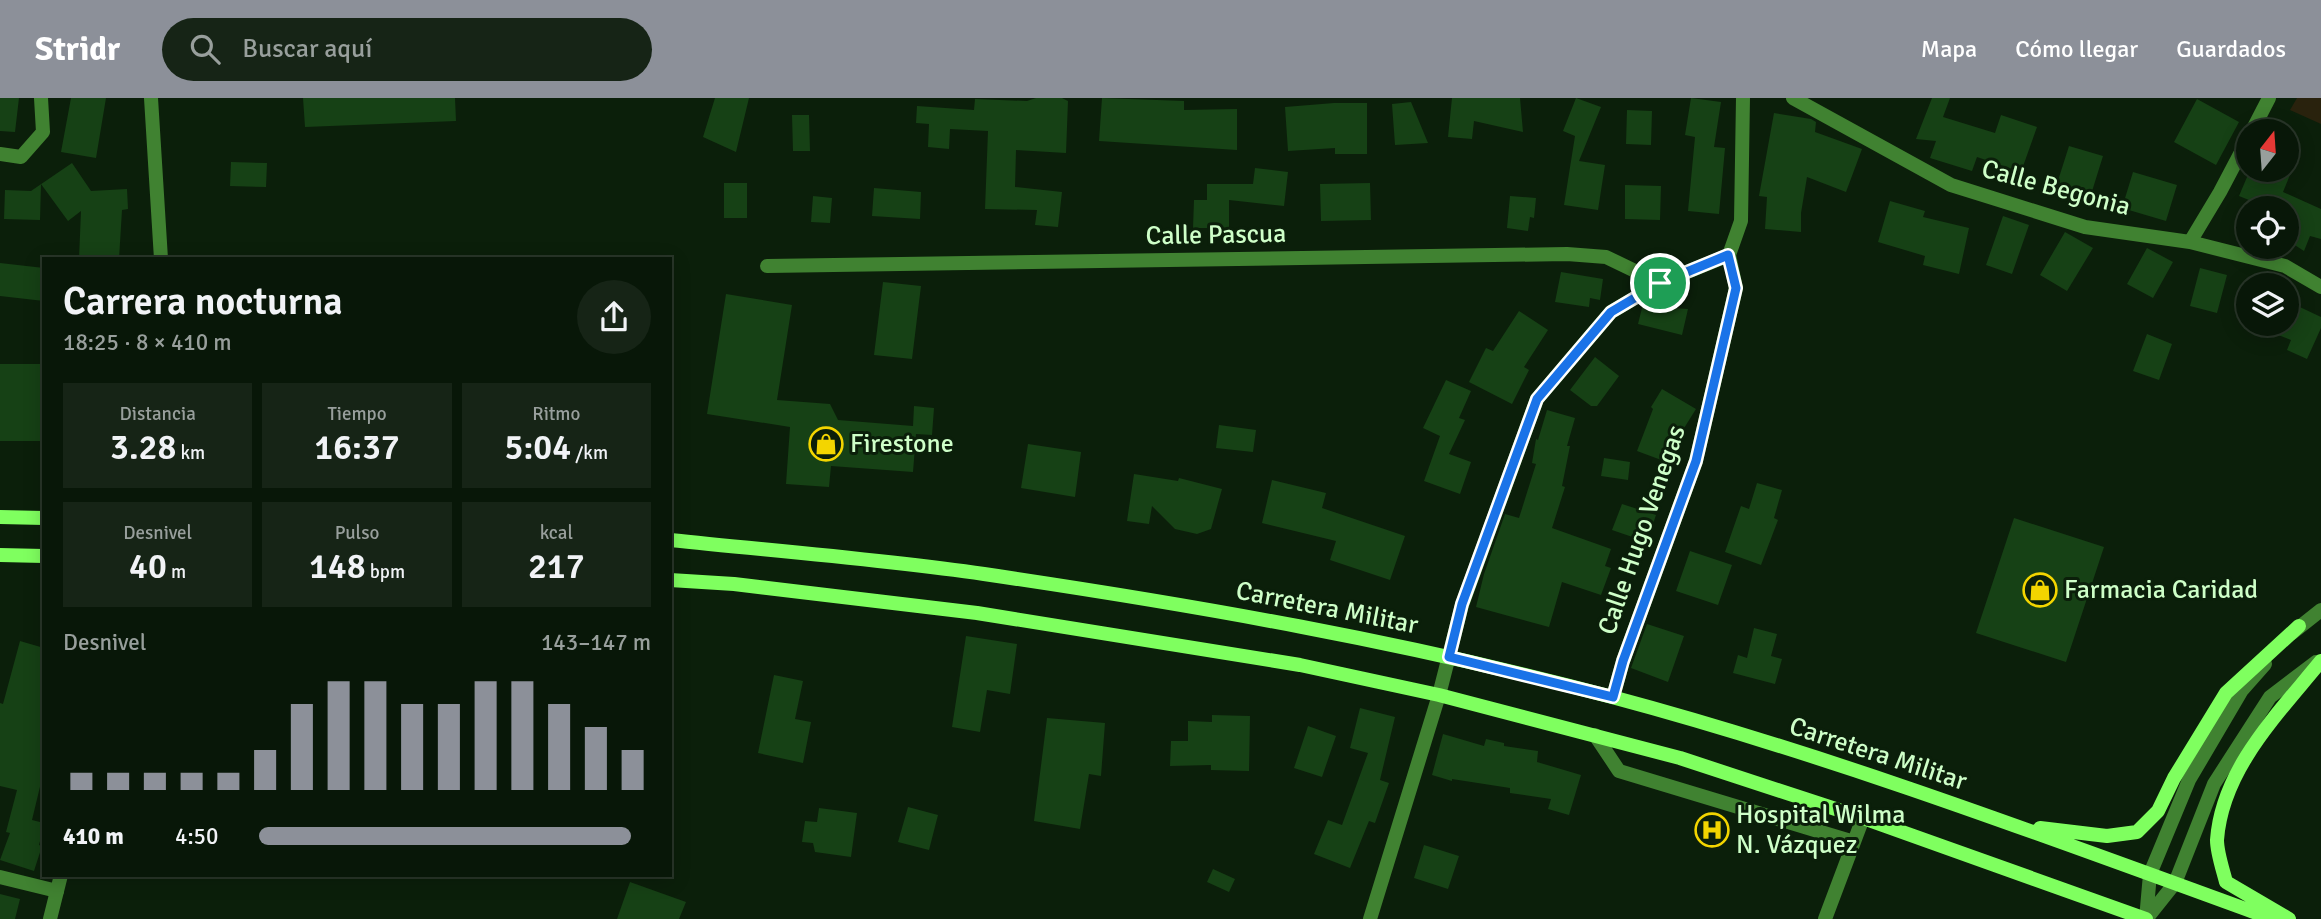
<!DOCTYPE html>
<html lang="es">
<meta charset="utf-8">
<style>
:root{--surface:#081708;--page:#162416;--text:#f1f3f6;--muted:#989f9c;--line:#293629;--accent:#8c9099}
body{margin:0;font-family:Signika,sans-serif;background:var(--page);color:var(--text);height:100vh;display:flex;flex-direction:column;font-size:26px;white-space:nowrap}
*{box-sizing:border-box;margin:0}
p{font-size:23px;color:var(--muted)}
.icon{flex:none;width:38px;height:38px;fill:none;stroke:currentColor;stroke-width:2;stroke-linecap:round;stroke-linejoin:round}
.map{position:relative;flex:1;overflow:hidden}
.panel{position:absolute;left:42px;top:159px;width:630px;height:620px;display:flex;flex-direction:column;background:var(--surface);border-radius:0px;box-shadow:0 4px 18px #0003,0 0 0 2px var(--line)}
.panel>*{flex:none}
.needle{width:46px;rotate:17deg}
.fabs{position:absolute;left:2236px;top:21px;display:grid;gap:14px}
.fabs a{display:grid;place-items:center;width:63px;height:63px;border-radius:50%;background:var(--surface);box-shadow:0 4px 18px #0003,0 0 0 2px var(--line);font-size:35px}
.pin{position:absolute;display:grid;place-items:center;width:60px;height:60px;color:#fff;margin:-30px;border:4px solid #fff;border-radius:50%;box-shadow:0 2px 7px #0007}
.round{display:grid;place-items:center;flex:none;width:74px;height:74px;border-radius:37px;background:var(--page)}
.summary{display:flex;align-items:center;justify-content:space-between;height:119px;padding:0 21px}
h1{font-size:38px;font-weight:600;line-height:52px}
.figures{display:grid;grid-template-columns:repeat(3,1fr);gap:10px;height:119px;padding:7px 21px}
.figures div{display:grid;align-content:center;border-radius:0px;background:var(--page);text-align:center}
.figures b{font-size:35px;font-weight:600}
.figures small{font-size:19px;font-weight:400}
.figures p{font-size:19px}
.chart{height:196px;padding:14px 21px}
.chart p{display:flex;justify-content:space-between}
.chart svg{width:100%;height:126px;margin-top:7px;stroke:var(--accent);stroke-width:6}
ul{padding:0 21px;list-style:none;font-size:23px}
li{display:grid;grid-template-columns:112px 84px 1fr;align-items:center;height:52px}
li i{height:18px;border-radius:9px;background:var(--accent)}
header{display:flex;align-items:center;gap:42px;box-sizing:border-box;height:98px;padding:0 35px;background:var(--accent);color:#fff}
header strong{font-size:33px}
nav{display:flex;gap:38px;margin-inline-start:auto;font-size:24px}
.search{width:490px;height:63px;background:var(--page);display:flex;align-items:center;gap:18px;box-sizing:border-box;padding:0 24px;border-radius:38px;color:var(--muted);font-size:26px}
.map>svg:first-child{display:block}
</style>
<header>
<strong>Stridr</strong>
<div class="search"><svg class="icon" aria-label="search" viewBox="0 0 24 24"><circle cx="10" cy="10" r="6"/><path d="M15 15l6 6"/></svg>Buscar aquí</div>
<nav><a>Mapa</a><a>Cómo llegar</a><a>Guardados</a></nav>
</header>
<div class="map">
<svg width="2321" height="821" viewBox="0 0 2321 821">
<rect width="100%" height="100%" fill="#0b1f0a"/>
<path fill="#29220d" d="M 2297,0 L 2321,0 L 2321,26 L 2290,12 Z"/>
<path fill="#164115" d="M 0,0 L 19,0 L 15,34 L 0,33 Z
M 71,0 L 106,0 L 96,60 L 61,54 Z
M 303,0 L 455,0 L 456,23 L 305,29 Z
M 715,0 L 749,0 L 736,54 L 703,39 Z
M 1036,0 L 1062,0 L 1068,3 L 1066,55 L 1016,52 L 1015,89 L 1062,94 L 1058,129 L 1035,127 L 1037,112 L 985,111 L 988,33 L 950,31 L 949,51 L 928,49 L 929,26 L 916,25 L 917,8 L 974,12 L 975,1 L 1027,3 Z
M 1102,0 L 1184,3 L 1184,12 L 1237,11 L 1237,52 L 1099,43 Z
M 1452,0 L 1520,0 L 1523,34 L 1474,23 L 1472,41 L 1448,39 Z
M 1576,0 L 1601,9 L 1579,63 L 1605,67 L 1598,112 L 1564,107 L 1575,38 L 1563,33 Z
M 1691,0 L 1721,4 L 1714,49 L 1725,50 L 1719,116 L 1688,113 L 1695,39 L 1685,37 Z
M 1932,0 L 1950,0 L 1943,19 L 1995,35 L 2001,17 L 2037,29 L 2021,74 L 1977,59 L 1972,73 L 1930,60 L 1936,43 L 1916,41 Z
M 2197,1 L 2239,24 L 2216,67 L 2174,44 Z
M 1411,4 L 1428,45 L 1395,47 L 1392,6 Z
M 1334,5 L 1367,5 L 1367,56 L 1335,56 L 1335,50 L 1288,53 L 1285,9 Z
M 1627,12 L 1652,13 L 1651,47 L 1626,46 Z
M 1774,15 L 1811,21 L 1816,24 L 1815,34 L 1862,51 L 1846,94 L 1807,79 L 1801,115 L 1801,134 L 1765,131 L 1767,99 L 1759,98 Z
M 792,17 L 809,17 L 810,53 L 793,53 Z
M 2069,48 L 2103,58 L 2089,103 L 2055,92 Z
M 231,64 L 267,65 L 266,89 L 230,88 Z
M 72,65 L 91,93 L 127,91 L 128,111 L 122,112 L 119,161 L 79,161 L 81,113 L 68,123 L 41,86 L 40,122 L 4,121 L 5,92 L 31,93 Z
M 1255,70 L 1288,74 L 1284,108 L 1229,102 L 1229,130 L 1193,130 L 1194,102 L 1207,102 L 1207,86 L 1253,86 Z
M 2250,72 L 2292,72 L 2283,94 L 2321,111 L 2321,141 L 2310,138 L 2304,153 L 2287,142 L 2287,110 L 2269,110 L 2239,98 Z
M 2133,74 L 2177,87 L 2166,123 L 2122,110 Z
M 724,85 L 747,85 L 747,120 L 724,120 Z
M 1370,85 L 1371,122 L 1321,123 L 1320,86 Z
M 1625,87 L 1661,88 L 1660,122 L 1625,121 Z
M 874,90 L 921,94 L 920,121 L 872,118 Z
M 813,98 L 832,100 L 830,125 L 811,124 Z
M 1510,98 L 1536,100 L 1534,120 L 1530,119 L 1528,133 L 1507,130 Z
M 1890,103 L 1925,113 L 1923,119 L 1969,130 L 1959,176 L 1923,167 L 1925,158 L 1878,144 Z
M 2003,118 L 2029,127 L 2012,176 L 1986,167 Z
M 2065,134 L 2093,150 L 2067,193 L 2040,177 Z
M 2147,150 L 2173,164 L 2153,200 L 2127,186 Z
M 0,165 L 44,170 L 44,203 L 0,198 Z
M 2200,170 L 2227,177 L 2217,215 L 2190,208 Z
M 1561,174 L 1603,181 L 1600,202 L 1590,200 L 1589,209 L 1555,204 Z
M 883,184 L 921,188 L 912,261 L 874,257 Z
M 726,196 L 792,207 L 777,302 L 830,306 L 838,322 L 913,328 L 914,308 L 934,310 L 932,337 L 916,336 L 913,374 L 831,368 L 829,389 L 786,386 L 790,329 L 707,316 Z
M 1649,203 L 1658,205 L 1658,209 L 1688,211 L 1682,237 L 1638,226 L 1643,206 Z
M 2287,203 L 2321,219 L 2321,230 L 2307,261 L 2287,252 L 2291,242 L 2252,227 L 2287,226 Z
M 1519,213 L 1548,232 L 1524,269 L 1529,272 L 1512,306 L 1469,284 L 1486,250 L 1493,253 Z
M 2147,236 L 2172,246 L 2159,282 L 2133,273 Z
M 1595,259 L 1619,278 L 1597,308 L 1591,308 L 1570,292 Z
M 0,266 L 44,266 L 44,343 L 0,343 Z
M 1446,282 L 1471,293 L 1459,320 L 1465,322 L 1449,356 L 1471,364 L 1460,396 L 1424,383 L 1440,338 L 1423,330 Z
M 1662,291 L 1696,311 L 1676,343 L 1680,344 L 1672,366 L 1637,353 L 1653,311 L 1651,309 Z
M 1547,312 L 1575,320 L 1567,348 L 1570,348 L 1562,388 L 1565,389 L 1552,430 L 1611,451 L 1605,468 L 1611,470 L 1601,497 L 1562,484 L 1549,529 L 1476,509 L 1484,476 L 1505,416 L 1519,420 L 1536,366 L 1532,365 L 1536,341 L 1538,342 Z
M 1219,327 L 1256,332 L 1253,354 L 1216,350 Z
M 1028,346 L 1081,354 L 1075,399 L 1021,390 Z
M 1604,360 L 1630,364 L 1628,382 L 1601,378 Z
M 1134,376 L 1178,383 L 1179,380 L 1222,391 L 1211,431 L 1197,436 L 1175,431 L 1152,408 L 1149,426 L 1127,423 Z
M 1272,382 L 1326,395 L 1322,410 L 1405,438 L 1390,482 L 1330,462 L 1336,443 L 1262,425 Z
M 1757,385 L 1782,392 L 1774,420 L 1778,422 L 1761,467 L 1725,454 L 1741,408 L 1749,411 Z
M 1622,406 L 1656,417 L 1647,444 L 1612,432 Z
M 2014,420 L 2104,449 L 2066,564 L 1976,535 Z
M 1690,453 L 1732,467 L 1718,507 L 1676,493 Z
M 1647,526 L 1684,538 L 1668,584 L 1631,570 Z
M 1754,530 L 1777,536 L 1771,558 L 1782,561 L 1775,586 L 1733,575 L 1738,557 L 1747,560 Z
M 966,538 L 1017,546 L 1010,596 L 987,592 L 980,634 L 952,629 Z
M 20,543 L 44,550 L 44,672 L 32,722 L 44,725 L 44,728 L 39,747 L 42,748 L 34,773 L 0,762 L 10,735 L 6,734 L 17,692 L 0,688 L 0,605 L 3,606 Z
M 774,577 L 803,583 L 795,621 L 811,624 L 803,665 L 758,655 Z
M 1360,610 L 1395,619 L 1380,682 L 1389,685 L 1375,725 L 1369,723 L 1350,770 L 1314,756 L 1328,722 L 1342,727 L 1368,655 L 1350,650 Z
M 1212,617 L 1250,618 L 1249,673 L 1211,672 L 1211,667 L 1170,668 L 1171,643 L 1188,643 L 1188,623 L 1212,624 Z
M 1047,620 L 1105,625 L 1101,678 L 1089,676 L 1080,731 L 1034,723 Z
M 1308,628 L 1336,638 L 1322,679 L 1294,670 Z
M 1443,636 L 1484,648 L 1486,641 L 1504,645 L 1504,648 L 1538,653 L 1537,664 L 1581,677 L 1569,717 L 1548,711 L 1551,701 L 1510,695 L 1510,690 L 1452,681 L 1452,683 L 1432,677 Z
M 908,709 L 938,717 L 929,752 L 898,744 Z
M 819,710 L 857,715 L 851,759 L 815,754 L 813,745 L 802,744 L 805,723 L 817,724 Z
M 1424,747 L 1459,758 L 1448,791 L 1414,780 Z
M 1213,771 L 1235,781 L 1229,794 L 1207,784 Z
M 630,784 L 686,804 L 679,821 L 617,821 Z
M 0,796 L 20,801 L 15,821 L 0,821 Z"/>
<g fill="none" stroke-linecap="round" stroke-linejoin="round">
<path stroke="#408231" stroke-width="14" d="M 151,0 L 161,161
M 1793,0 L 1951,87 L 2085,129 L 2190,144 L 2285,168 L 2321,189
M 2252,33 L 2269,0
M 0,56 L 21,59 L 43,34 L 41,0
M 2190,144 L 2220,94 L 2249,39
M 1729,157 L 1741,123 L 1743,0
M 767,168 L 1567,156 L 1606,159 L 1660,185
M 1613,599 L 1623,563 L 1696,363 L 1736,190 L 1729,157
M 1595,637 L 1619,673 L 1854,744
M 0,779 L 57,793
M 1370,821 L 1439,597 L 1462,507 L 1537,301 L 1611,214 L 1660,185 L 1729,157
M 1825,821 L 1863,720"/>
<path stroke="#408231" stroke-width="14" d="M 2292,535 L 2321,512
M 2147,820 L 2175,785 L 2214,686 L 2270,599 L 2316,564
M 50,821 L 61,777
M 2146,821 L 2150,776 L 2189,682 L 2242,592 L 2265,566"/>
<path stroke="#7fff5f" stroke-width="14" d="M 0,419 L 44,420
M 670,442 C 775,453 880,461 984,476 C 1195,507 1406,544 1612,599 C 1837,659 2055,742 2273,821
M 0,457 L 44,458
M 670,482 L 734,486 L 977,515 L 1300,567 L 1439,597 L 1680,660 L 1863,720 L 2146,821
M 2040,730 L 2107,738 L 2137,734 L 2158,713 L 2174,680 L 2226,595 L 2299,528
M 2289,821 L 2226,784 C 2223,772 2217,755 2217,742 C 2222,671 2278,616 2321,563"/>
</g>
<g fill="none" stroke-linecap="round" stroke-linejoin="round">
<defs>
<path id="route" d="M 1728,157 L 1736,190 L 1696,363 L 1623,563 L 1613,599 L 1449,559 L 1462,506 L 1537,301 L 1611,214 L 1660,185 Z"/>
</defs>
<use href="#route" stroke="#fff" stroke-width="14"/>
<use href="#route" stroke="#1a73e8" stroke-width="9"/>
</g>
<defs>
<symbol id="shop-ring" viewBox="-11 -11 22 22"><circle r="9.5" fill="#0b1f0a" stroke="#f3d500" stroke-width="1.5"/><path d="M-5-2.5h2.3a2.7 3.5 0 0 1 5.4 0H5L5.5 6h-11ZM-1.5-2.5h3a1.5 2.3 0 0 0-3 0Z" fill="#f3d500"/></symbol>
<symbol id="hospital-ring" viewBox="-11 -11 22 22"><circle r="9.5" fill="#0b1f0a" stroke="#f3d500" stroke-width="1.5"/><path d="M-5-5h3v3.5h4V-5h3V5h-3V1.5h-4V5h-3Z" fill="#f3d500"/></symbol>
</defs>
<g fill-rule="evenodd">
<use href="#shop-ring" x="807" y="327" width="38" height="38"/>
<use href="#shop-ring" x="2021" y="473" width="38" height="38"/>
<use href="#hospital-ring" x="1693" y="713" width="38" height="38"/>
</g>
<g text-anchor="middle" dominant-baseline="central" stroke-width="6" stroke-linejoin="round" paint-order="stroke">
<g font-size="26" fill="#ceffc8" stroke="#0b1f0a">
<text transform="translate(2056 90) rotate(15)">Calle Begonia</text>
<text transform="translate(1216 137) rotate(-1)">Calle Pascua</text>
<text transform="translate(1642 432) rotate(-71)">Calle Hugo Venegas</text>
<text transform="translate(1327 510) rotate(11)">Carretera Militar</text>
<text transform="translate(1878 656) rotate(18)">Carretera Militar</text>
</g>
<g font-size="26" fill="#ceffc8" stroke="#0b1f0a" text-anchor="start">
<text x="850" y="346">Firestone</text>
<text x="2064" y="492">Farmacia Caridad</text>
<text x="1736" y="717">Hospital Wilma<tspan x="1736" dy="30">N. Vázquez</tspan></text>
</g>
</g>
</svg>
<div class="fabs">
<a><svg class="needle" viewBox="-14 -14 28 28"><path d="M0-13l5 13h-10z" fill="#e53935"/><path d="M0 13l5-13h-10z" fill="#989f9c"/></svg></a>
<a><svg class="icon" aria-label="locate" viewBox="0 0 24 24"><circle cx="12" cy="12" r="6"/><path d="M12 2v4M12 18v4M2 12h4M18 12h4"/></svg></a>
<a><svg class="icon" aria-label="layers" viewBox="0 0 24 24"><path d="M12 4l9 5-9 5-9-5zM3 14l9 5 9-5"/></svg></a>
</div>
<div class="pin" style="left:1660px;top:185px;background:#1e9e55"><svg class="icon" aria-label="arrive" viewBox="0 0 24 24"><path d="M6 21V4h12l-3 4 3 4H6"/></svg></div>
<section class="panel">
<div class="summary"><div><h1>Carrera nocturna</h1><p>18:25 · 8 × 410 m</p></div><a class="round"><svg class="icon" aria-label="share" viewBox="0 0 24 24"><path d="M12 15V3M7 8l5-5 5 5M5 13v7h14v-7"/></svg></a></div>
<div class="figures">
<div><p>Distancia</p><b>3.28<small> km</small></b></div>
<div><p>Tiempo</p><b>16:37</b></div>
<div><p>Ritmo</p><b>5:04<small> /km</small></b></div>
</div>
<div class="figures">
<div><p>Desnivel</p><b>40<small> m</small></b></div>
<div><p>Pulso</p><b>148<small> bpm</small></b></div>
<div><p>kcal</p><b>217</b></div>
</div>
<div class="chart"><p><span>Desnivel</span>143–147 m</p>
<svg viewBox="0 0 160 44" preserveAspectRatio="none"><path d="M5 44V38M15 44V38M25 44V38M35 44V38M45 44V38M55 44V30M65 44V14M75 44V6M85 44V6M95 44V14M105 44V14M115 44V6M125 44V6M135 44V14M145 44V22M155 44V30"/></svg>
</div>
<ul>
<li><b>410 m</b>4:50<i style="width:95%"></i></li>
</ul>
</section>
</div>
